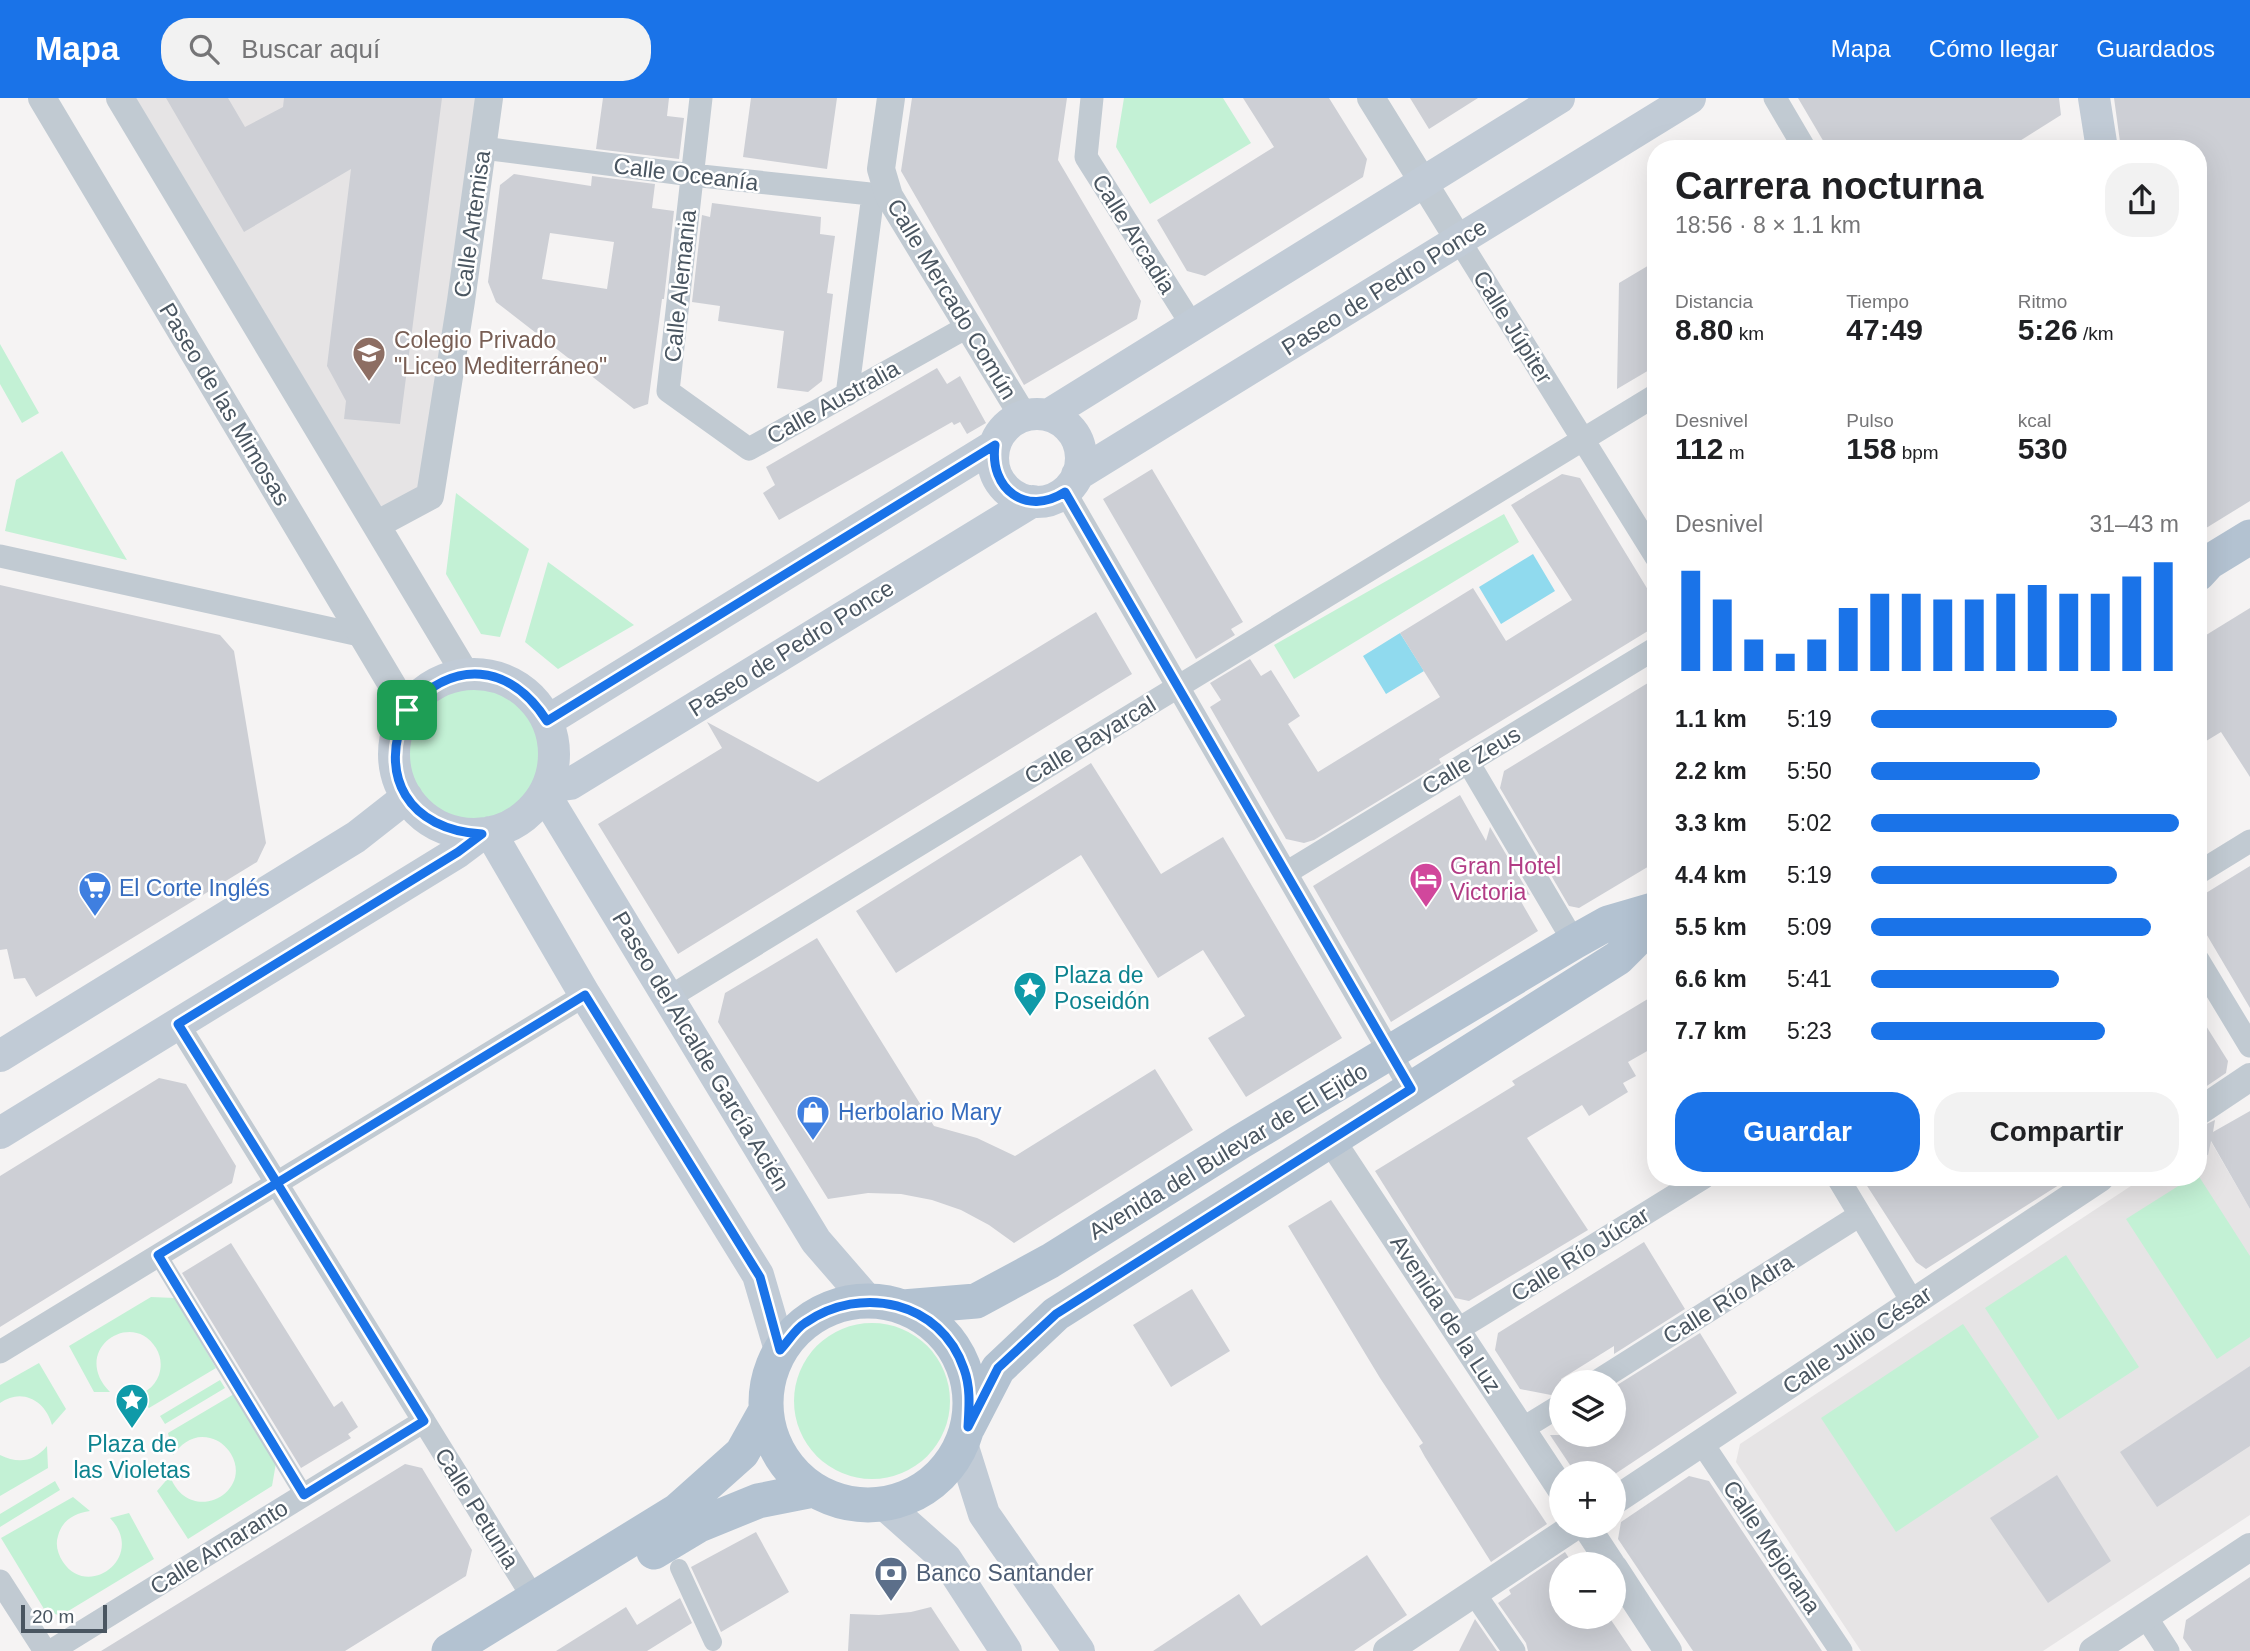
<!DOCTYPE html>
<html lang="es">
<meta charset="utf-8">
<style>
:root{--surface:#fff;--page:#f2f2f2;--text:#202124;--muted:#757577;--accent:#1a73e8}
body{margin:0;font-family:Helvetica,sans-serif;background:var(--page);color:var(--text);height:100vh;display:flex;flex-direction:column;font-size:26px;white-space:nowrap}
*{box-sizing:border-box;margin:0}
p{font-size:23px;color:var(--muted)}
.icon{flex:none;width:38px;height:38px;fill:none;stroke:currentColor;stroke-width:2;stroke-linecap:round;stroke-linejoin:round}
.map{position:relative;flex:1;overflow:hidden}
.side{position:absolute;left:1647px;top:42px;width:560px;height:1046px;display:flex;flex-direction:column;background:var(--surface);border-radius:28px;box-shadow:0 7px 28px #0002}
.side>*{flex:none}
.tools{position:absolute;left:1549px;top:1272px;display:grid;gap:14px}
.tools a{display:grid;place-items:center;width:77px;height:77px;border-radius:50%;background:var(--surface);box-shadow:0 7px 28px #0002;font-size:35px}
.scale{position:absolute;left:21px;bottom:18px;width:86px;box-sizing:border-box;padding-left:7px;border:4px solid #4a5661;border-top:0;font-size:19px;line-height:24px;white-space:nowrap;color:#4a5661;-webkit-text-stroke:5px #fff;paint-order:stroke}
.pin{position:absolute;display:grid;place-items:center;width:60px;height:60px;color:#fff;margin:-30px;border-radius:14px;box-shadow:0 4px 10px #0006}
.round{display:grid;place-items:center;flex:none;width:74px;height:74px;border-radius:28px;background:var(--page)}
.summary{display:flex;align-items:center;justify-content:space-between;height:119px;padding:0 28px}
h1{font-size:38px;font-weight:700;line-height:52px}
.figures{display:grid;grid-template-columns:repeat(3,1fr);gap:10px;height:119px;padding:7px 28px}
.figures div{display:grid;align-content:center}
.figures b{font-size:30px;font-weight:700}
.figures small{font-size:19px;font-weight:400}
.figures p{font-size:19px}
.chart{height:196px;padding:14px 28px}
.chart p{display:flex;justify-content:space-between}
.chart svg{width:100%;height:126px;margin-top:7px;stroke:var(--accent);stroke-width:6}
.primary-button{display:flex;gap:14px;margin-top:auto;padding:14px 28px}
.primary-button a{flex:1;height:80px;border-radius:28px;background:var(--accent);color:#fff;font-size:28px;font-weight:700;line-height:80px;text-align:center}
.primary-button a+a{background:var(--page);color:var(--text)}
ul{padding:0 28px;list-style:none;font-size:23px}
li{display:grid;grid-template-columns:112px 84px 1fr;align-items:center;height:52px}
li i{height:18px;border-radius:9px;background:var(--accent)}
header{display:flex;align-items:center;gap:42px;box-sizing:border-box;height:98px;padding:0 35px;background:var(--accent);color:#fff}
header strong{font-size:33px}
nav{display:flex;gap:38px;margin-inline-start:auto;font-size:24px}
.search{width:490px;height:63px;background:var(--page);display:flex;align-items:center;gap:18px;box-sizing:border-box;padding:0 24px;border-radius:28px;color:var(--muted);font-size:26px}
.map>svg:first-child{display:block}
</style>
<header>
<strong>Mapa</strong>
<div class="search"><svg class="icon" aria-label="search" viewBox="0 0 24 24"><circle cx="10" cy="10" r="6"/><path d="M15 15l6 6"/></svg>Buscar aquí</div>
<nav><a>Mapa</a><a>Cómo llegar</a><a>Guardados</a></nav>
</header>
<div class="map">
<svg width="2250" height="1553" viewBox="0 0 2250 1553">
<rect width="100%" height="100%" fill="#f5f3f3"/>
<path fill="#e6e4e5" d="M 120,0 L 489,0 L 430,398 L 376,427 Z
M 2207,1037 L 2250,1111 L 2250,1417 L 2043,1553 L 1861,1553 L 1736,1364 L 1740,1346 L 2143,1080 L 2198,1080 L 2198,1043 Z"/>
<path fill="#c3f1d5" d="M 1124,0 L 1223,0 L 1251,45 L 1150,106 L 1116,49 Z
M 0,246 L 39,315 L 22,325 L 0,286 Z
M 62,353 L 127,462 L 5,433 L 16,382 Z
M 456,395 L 529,451 L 500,539 L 481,536 L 446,476 Z
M 1504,416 L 1519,444 L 1294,581 L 1274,547 Z
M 548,464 L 634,527 L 558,571 L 525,544 Z
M408 655a66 66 0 1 1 132 0a66 66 0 1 1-132 0Z
M 2198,1077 L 2250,1158 L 2250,1239 L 2217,1261 L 2126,1121 L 2191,1080 L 2198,1080 Z
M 2066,1157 L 2139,1269 L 2058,1322 L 1985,1210 Z
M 151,1199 L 175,1200 L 216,1270 L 149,1310 L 142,1304 L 130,1299 C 144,1296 154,1290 159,1277 C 162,1268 161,1258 156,1250 C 132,1210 69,1252 110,1294 L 94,1294 L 69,1248 Z
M794 1303a78 78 0 1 1 156 0a78 78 0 1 1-156 0Z
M 1963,1226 L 2039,1339 L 1896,1434 L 1821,1320 Z
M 39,1265 L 66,1311 L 52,1327 C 46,1303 22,1289 0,1305 L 0,1287 Z
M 220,1282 L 225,1290 L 165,1326 L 160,1318 Z
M 234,1296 L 276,1365 L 272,1388 L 188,1441 L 157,1393 L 170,1378 C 189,1429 254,1395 231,1356 C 226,1348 219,1342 210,1340 C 194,1336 182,1345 173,1357 L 168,1335 Z
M 47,1348 L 48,1370 L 0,1398 L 0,1357 C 18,1366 34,1364 47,1348 Z
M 55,1383 L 60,1392 L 0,1429 L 0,1416 Z
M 73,1399 L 90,1413 C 75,1415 62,1422 58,1438 C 55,1447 58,1456 63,1464 C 88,1502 147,1459 110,1420 L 129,1415 L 154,1461 L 60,1518 L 44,1511 L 1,1440 Z"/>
<path fill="#90daee" d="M 1533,456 L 1555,493 L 1501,526 L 1479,489 Z
M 1400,535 L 1424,573 L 1386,596 L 1363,558 Z"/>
<path fill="#cdcfd5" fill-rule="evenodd" d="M 166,0 L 228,0 L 245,29 L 283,9 L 284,0 L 442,0 L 400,326 L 344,321 L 346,303 L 327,268 L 351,71 L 244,134 Z
M 603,0 L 669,0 L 667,18 L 684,20 L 679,61 L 596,51 Z
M 751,0 L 837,0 L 827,71 L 743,59 Z
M 912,0 L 1067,0 L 1058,62 L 1141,203 L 1137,221 L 1024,287 L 901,73 Z
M 1243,0 L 1329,0 L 1367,61 L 1363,79 L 1205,178 L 1187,173 L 1157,122 L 1274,49 Z
M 1410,0 L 1478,0 L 1429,31 Z
M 1798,0 L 2059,0 L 2061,17 L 2007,51 L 1828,51 Z
M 2114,0 L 2250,0 L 2250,403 L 2198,435 L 2198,51 L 2121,51 Z
M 514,76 L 591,88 L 592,78 L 655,86 L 652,110 L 674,113 L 664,201 L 662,201 L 648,306 L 634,311 L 496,204 L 488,184 L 500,87 ZM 550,135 L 614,144 L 607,191 L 542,181 Z
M 712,105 L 821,119 L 820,136 L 835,138 L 827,195 L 833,196 L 822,283 L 808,294 L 777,290 L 784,233 L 718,223 L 720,208 L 692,204 L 702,117 L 710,119 Z
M 1656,163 L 1656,268 L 1617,291 L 1619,185 Z
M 937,270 L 947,286 L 960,278 L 986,325 L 967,336 L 960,324 L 954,327 L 952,324 L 779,422 L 763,395 L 775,387 L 766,369 Z
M 1152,371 L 1243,524 L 1231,531 L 1235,537 L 1196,561 L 1103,401 Z
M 1562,376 L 1580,380 L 1656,505 L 1656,528 L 1439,661 L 1441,665 L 1314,742 L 1304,745 L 1286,741 L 1210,609 L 1221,602 L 1210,585 L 1250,561 L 1261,578 L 1271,572 L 1300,618 L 1288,626 L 1318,674 L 1440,599 L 1400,535 L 1473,490 L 1506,543 L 1572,502 L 1511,407 Z
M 0,487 L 220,537 L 234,553 L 266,745 L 257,764 L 36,899 L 25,880 L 14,881 L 7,851 L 0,852 Z
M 2250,510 L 2250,679 L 2221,634 L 2198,648 L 2198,542 Z
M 1096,514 L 1132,576 L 678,856 L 598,726 L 722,650 L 707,624 L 818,684 Z
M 1656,580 L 1656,764 L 1579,810 L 1569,808 L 1500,690 L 1504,673 Z
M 1091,665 L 1161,776 L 1223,739 L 1342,940 L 1246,999 L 1208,940 L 1245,918 L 1203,852 L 1158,880 L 1081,757 L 896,875 L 856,813 Z
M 1460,697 L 1486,743 L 1490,729 L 1530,797 L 1515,793 L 1538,833 L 1391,924 L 1313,788 Z
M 2250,768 L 2250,910 L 2198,822 L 2201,798 Z
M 817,840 L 934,1028 L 977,1040 L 1015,1058 L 1155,971 L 1193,1032 L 1014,1145 L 989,1127 L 961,1112 L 932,1102 L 901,1096 L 868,1095 L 828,1101 L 718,924 L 725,895 Z
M 1656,896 L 1656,948 L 1628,964 L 1636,978 L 1623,985 L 1628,994 L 1589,1018 L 1582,1007 L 1527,1040 L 1588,1132 L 1469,1203 L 1455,1200 L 1375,1073 L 1515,987 L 1512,983 Z
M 2198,915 L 2228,963 L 2226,975 L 2198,994 Z
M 159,980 L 186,986 L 236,1068 L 232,1085 L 0,1229 L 0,1078 Z
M 2250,1013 L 2250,1111 L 2211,1043 L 2208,1057 L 2198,1056 L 2198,1030 L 2215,1022 L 2213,1034 Z
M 1862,1080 L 2070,1080 L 1926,1171 L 1916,1164 Z
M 1331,1102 L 1547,1426 L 1491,1464 L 1425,1359 L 1419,1348 L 1423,1345 L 1380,1280 L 1288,1128 Z
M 1644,1144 L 1685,1211 L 1614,1256 L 1614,1248 L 1561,1281 L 1561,1293 L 1551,1297 L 1520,1291 L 1495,1252 L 1498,1235 Z
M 231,1145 L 334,1309 L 342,1303 L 358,1329 L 348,1336 L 351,1340 L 301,1370 L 182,1175 Z
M 1192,1191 L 1230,1253 L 1171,1289 L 1133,1227 Z
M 1700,1235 L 1737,1295 L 1615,1376 L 1576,1376 L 1550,1337 L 1614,1337 L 1614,1289 Z
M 2250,1268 L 2250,1348 L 2157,1409 L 2120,1354 Z
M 405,1366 L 422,1370 L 472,1452 L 466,1478 L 345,1553 L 101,1553 Z
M 2057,1377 L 2111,1463 L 2048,1505 L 1990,1420 Z
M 1689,1378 L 1709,1383 L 1822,1553 L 1693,1553 L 1618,1441 L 1621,1424 Z
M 756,1434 L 789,1494 L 721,1534 L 691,1469 Z
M 1565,1454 L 1573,1466 L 1561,1466 L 1561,1519 L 1609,1519 L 1632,1553 L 1528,1553 L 1526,1545 L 1498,1505 L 1511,1496 L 1509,1492 Z
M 1367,1457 L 1407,1517 L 1354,1553 L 1153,1553 L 1239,1496 L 1261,1528 Z
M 2250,1479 L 2250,1553 L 2192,1553 L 2183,1540 L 2186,1522 Z
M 680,1500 L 692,1525 L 647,1553 L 556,1553 L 626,1509 L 637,1527 Z
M 931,1509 L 960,1553 L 848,1553 L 850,1516 L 879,1517 L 911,1514 Z
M 1475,1521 L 1497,1553 L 1459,1553 Z"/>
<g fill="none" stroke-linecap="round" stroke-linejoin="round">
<path stroke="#c1cad2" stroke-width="18" d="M 158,1157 L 304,1397
M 679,1470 L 713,1544"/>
<path stroke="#c1cad2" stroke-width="23" d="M 701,0 L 668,293 L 749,351 L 967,229
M 1092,0 L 1086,59 L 1192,227
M 1775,0 L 1805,51
M 483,50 L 692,77 L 889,98
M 1459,142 L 1656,459
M 847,297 L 873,97
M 1065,394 L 1411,991
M 0,458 L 364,538
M 1468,664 L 1574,844
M 1286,775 L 1656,550
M 2198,775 L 2250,743
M 2198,862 L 2250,948
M 668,900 L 1656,297
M 178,926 L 534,1501
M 1838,1080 L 1913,1205
M 1457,1232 L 1703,1080
M 0,1254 L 585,897
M 1596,1284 L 1860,1117
M 1522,1331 L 1561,1307
M 1702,1345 L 1841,1553
M 0,1483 L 45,1553
M 1474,1495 L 1514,1553
M 2146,1519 L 2168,1553
M 51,1553 L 424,1323"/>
<path stroke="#c1cad2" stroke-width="28" d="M 42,0 L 407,612
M 120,0 L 466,577
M 891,0 L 881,71 L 889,98 L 1023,318
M 1371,0 L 1459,142
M 376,427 L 430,398 L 461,203 L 489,0
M 2198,1014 L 2250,979
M 1331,1042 L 1561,1391
M 1614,1403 L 2100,1080
M 1586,1428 L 1611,1466
M 1614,1470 L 1668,1553
M 1387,1553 L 1575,1428
M 2093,1553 L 2250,1449"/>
<path stroke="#c1cbd6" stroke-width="32" d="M 2094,0 L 2102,51
M993 360a44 44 0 1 1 88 0a44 44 0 1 1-88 0Z
M 1048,317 L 1559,0
M 1077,377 L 1690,0
M394 656a80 80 0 1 1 160 0a80 80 0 1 1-160 0Z
M 547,623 L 995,347
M 547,689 L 570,686 L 1033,403
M 544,695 L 816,1143 L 868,1203
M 490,734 L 585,897 L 758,1177 L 780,1252
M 0,958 L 356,739 L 407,699
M 0,1035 L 458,754 L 482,736
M 962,1346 L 984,1416 L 1079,1553
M 884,1406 L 946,1461 L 1006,1553"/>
<path stroke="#b3c2d1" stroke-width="35" d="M 2198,476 L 2209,464 L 2250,439
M766 1305a102 102 0 1 1 204 0a102 102 0 1 1-204 0Z
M 903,1209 L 976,1203 L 1050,1163 L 1240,1044 L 1574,844 L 1608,825 L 1656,811
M 968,1329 L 998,1271 L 1056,1216 L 1618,860 L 1656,822
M 654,1454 L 699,1427 L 758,1403 L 813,1392
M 449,1553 L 677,1413 L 742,1355 L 765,1314"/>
</g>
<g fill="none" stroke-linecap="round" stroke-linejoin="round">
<defs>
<path id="route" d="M 407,612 C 376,678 409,732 482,736 L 458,754 L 178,926 L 277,1085 L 158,1157 L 304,1397 L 424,1323 L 277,1085 L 585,897 L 760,1179 L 780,1252 C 788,1244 795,1231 805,1225 C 861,1186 941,1203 964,1271 C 971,1290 969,1310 968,1329 L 998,1270 L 1056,1216 L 1411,991 L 1065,394 C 1026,419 989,391 995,347 L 547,623 C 510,565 453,560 407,612"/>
</defs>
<use href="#route" stroke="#fff" stroke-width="14"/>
<use href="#route" stroke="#1a73e8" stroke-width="9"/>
</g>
<defs>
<symbol id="school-pin" viewBox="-11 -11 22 30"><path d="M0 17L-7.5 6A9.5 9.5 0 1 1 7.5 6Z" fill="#8d6e63" stroke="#fff"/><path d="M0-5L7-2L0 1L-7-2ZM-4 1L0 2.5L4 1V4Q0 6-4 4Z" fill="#fff"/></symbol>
<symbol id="hotel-pin" viewBox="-11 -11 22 30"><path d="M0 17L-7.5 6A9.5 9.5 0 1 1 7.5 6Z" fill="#d1479c" stroke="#fff"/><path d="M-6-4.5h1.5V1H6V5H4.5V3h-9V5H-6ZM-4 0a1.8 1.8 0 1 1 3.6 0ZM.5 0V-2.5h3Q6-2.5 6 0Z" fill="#fff"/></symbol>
<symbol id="supermarket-pin" viewBox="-11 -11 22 30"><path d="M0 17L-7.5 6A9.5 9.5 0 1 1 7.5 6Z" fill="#3f7fe0" stroke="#fff"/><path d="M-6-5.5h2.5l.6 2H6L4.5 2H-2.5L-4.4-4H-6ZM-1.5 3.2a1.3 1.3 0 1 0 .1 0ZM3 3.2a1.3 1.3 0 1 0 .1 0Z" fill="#fff"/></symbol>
<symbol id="sight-pin" viewBox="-11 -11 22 30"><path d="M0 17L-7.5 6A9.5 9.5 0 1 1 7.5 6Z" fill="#0f9aa8" stroke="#fff"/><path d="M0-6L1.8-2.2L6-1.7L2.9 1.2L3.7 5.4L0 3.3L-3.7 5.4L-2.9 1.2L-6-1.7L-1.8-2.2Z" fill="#fff"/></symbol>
<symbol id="shop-pin" viewBox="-11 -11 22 30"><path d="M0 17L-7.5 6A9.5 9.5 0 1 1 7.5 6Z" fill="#3f7fe0" stroke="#fff"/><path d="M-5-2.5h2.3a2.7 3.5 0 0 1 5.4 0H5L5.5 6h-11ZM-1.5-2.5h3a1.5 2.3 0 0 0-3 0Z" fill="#fff"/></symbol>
<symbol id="bank-pin" viewBox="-11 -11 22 30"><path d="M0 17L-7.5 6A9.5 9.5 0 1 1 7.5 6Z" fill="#5c6f8a" stroke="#fff"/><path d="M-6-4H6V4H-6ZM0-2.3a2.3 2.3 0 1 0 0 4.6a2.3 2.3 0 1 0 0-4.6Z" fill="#fff"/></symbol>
</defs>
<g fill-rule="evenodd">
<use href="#school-pin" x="350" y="236" width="38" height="52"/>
<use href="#hotel-pin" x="1407" y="762" width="38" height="52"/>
<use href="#supermarket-pin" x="76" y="771" width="38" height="52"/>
<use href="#sight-pin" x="1011" y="871" width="38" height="52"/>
<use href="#shop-pin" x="794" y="995" width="38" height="52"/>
<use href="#sight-pin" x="113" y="1283" width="38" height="52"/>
<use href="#bank-pin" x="872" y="1456" width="38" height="52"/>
</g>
<g text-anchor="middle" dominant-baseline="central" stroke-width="5" stroke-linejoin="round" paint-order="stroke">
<g font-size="23" fill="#4a5661" stroke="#fff">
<text transform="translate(686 76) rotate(7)">Calle Oceanía</text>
<text transform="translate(472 126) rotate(-82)">Calle Artemisa</text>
<text transform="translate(1134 136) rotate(58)">Calle Arcadia</text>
<text transform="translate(680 188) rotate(-84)">Calle Alemania</text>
<text transform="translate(1384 189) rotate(-32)">Paseo de Pedro Ponce</text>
<text transform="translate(952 201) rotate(59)">Calle Mercado Común</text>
<text transform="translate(1513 229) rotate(58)">Calle Júpiter</text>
<text transform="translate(833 304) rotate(-29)">Calle Australia</text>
<text transform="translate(225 306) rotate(59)">Paseo de las Mimosas</text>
<text transform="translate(791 550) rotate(-32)">Paseo de Pedro Ponce</text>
<text transform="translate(1090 642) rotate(-31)">Calle Bayarcal</text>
<text transform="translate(1471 662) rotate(-31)">Calle Zeus</text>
<text transform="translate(701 953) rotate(59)">Paseo del Alcalde García Acién</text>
<text transform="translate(1228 1053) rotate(-31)">Avenida del Bulevar de El Ejido</text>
<text transform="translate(1580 1156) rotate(-32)">Calle Río Júcar</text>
<text transform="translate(1728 1201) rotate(-32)">Calle Río Adra</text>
<text transform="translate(1446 1216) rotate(57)">Avenida de la Luz</text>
<text transform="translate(1857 1242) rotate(-34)">Calle Julio César</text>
<text transform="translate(477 1410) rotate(58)">Calle Petunia</text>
<text transform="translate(219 1449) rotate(-32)">Calle Amaranto</text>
<text transform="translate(1772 1449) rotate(56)">Calle Mejorana</text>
</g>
<g font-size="23" fill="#785e54" stroke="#fff" text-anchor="start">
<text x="394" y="242">Colegio Privado<tspan x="394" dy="26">"Liceo Mediterráneo"</tspan></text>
</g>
<g font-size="23" fill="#b23c85" stroke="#fff" text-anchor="start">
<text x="1450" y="768">Gran Hotel<tspan x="1450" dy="26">Victoria</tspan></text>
</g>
<g font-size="23" fill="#366cbe" stroke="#fff" text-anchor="start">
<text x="119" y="790">El Corte Inglés</text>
<text x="838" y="1014">Herbolario Mary</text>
</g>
<g font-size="23" fill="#0d838f" stroke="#fff" text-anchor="start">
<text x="1054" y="877">Plaza de<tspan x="1054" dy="26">Poseidón</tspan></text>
<text x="132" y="1346" text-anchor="middle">Plaza de<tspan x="132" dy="26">las Violetas</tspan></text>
</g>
<g font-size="23" fill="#4e5e75" stroke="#fff" text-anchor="start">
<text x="916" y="1475">Banco Santander</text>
</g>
</g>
</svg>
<div class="tools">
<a><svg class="icon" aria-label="layers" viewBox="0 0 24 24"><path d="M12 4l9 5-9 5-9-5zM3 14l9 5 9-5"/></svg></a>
<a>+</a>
<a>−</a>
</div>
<div class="scale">20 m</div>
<div class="pin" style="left:407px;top:612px;background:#1e9e55"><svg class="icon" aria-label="arrive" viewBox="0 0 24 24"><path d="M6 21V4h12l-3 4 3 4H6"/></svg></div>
<section class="side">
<div class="summary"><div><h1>Carrera nocturna</h1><p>18:56 · 8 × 1.1 km</p></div><a class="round"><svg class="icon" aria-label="share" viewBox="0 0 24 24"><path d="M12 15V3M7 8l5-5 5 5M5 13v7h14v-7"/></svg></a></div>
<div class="figures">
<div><p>Distancia</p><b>8.80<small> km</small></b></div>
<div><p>Tiempo</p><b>47:49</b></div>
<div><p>Ritmo</p><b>5:26<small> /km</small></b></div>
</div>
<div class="figures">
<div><p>Desnivel</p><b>112<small> m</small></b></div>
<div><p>Pulso</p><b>158<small> bpm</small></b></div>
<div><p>kcal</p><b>530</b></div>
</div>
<div class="chart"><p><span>Desnivel</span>31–43 m</p>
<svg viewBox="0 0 160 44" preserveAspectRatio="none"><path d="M5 44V9M15 44V19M25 44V33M35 44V38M45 44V33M55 44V22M65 44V17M75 44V17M85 44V19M95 44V19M105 44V17M115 44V14M125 44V17M135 44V17M145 44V11M155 44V6"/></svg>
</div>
<ul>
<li><b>1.1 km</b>5:19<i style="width:80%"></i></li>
<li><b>2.2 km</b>5:50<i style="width:55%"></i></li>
<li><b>3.3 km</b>5:02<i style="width:100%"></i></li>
<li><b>4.4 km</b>5:19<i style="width:80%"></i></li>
<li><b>5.5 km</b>5:09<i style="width:91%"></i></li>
<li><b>6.6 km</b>5:41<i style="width:61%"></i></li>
<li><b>7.7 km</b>5:23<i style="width:76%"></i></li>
</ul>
<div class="primary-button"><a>Guardar</a><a>Compartir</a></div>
</section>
</div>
